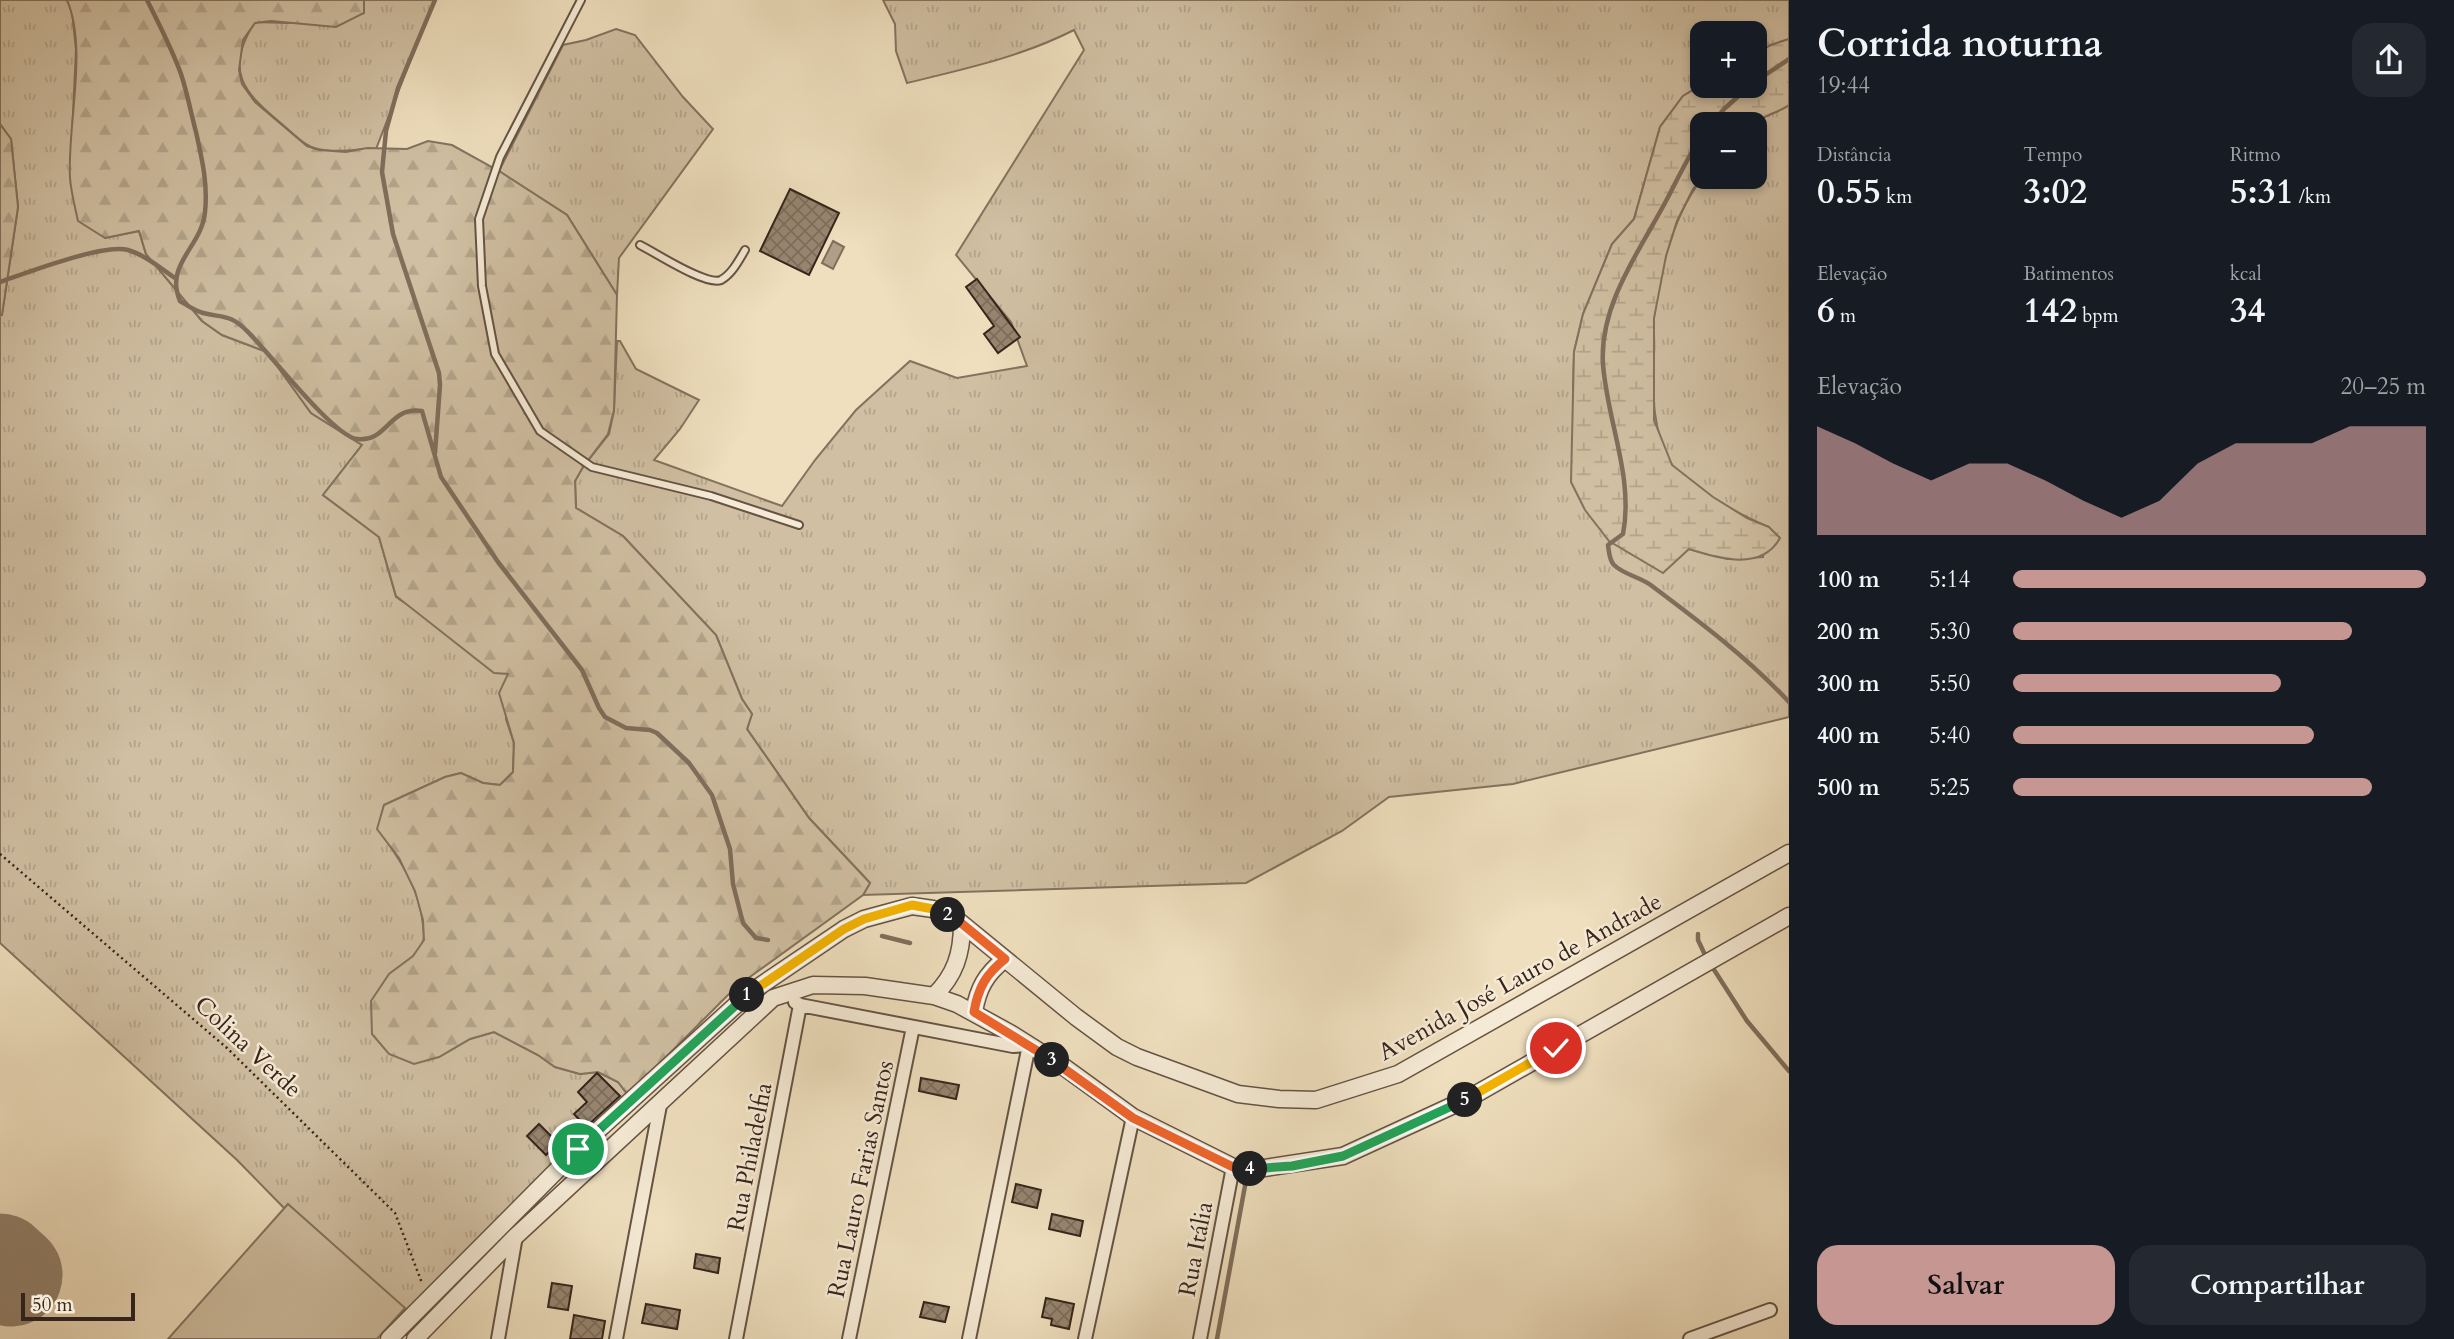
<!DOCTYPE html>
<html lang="pt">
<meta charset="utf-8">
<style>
:root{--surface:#171b24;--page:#242831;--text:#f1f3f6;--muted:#9ea1a6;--accent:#c59692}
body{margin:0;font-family:Cardo,serif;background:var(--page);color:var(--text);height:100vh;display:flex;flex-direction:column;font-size:26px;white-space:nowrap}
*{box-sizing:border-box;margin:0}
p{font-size:23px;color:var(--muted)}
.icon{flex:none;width:38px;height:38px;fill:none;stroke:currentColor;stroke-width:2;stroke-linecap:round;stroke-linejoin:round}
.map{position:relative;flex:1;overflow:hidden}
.details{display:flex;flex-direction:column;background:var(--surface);width:665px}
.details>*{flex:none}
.buttons{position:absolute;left:1690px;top:21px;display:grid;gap:14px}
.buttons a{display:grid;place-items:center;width:77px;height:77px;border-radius:14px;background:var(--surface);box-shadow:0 4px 10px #0003;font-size:35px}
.scale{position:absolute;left:21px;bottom:18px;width:114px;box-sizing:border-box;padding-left:7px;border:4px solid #37241c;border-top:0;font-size:19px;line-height:24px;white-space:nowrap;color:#37241c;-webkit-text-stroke:5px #f5ead5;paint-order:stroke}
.pin{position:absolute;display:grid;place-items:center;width:60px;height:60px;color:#fff;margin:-30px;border:4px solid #fff;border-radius:50%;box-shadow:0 2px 7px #0007}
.km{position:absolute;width:35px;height:35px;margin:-18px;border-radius:50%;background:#222;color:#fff;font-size:19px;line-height:35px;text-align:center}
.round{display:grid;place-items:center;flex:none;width:74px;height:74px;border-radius:21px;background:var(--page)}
.head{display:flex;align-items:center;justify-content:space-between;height:119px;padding:0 28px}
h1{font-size:38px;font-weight:600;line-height:52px}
.metrics{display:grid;grid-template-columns:repeat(3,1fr);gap:10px;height:119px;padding:7px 28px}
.metrics div{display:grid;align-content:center}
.metrics b{font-size:35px;font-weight:600}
.metrics small{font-size:19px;font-weight:400}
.metrics p{font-size:19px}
.chart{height:196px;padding:14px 28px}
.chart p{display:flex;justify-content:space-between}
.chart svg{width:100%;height:126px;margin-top:7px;fill:var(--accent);opacity:.7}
.primary-button{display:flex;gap:14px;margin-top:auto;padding:14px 28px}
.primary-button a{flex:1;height:80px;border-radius:21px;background:var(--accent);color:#111;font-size:28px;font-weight:600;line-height:80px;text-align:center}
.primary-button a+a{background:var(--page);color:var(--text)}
ul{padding:0 28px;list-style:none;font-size:23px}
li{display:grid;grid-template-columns:112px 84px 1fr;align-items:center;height:52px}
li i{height:18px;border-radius:9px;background:var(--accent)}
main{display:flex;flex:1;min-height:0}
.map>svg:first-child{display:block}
</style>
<main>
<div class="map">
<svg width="1789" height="1339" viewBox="0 0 1789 1339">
<defs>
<pattern id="grass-tufts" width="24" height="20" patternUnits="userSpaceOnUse" patternTransform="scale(1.75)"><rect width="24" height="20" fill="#d0bfa2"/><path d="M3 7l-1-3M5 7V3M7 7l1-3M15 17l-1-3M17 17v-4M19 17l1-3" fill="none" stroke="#b3a48b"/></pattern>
<pattern id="forest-firs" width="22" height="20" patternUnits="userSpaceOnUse" patternTransform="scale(1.75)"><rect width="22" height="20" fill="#d0bfa2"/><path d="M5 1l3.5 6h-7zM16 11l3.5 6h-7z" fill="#b3a48b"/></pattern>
<pattern id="wetland-marsh" width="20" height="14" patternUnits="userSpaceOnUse" patternTransform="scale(1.75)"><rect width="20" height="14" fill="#d0bfa2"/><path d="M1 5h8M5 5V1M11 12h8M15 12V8" fill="none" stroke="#b3a48b"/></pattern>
<pattern id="building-cross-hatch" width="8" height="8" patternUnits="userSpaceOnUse" patternTransform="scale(1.75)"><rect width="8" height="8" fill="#978570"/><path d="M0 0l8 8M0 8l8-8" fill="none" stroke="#7c6d5b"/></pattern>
</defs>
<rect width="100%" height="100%" fill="#efdfbe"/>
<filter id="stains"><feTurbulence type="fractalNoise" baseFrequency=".00286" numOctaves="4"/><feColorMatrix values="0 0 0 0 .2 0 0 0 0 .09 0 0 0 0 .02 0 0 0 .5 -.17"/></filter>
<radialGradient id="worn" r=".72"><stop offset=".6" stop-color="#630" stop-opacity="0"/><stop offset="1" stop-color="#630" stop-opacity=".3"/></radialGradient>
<path fill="url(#grass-tufts)" stroke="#84725f" stroke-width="2" d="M 0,0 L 67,0 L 72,11 L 76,50 L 70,178 L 105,238 L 139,231 L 146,254 L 202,321 L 222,335 L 267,352 L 311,413 L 362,445 L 323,495 L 379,537 L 396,597 L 508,674 L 506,719 L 514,743 L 513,772 L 500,785 L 483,783 L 461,773 L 445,777 L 384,805 L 378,829 C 399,858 420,889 423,925 C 423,930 425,937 423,941 C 418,956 401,966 389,975 L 439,1057 L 470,1039 L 494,1032 L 538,1055 L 555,1067 L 580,1074 L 598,1072 L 618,1082 L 628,1095 L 408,1313 L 283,1207 L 237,1160 L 0,943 L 0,315 L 2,314 L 18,207 L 11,139 L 0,124 Z
M 364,0 L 434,0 L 376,149 C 357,148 338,154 318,149 C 304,146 294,134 283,125 C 244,93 223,71 255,22 L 288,23 L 364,13 Z
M 883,0 L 1789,0 L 1789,39 L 1771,45 L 1755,54 L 1755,33 L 1703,33 L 1703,84 L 1683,96 L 1660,127 L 1634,219 L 1612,244 L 1583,314 L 1574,352 L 1573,390 L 1689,549 L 1727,559 L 1763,557 L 1769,527 C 1746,518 1684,485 1671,463 C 1651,429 1653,392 1654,354 C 1655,342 1653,329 1654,317 C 1660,268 1673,216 1703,177 L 1755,177 L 1754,124 C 1763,115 1778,113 1789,105 L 1789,717 L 1513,784 L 1389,797 L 1342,831 L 1246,883 L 863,895 L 870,883 L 809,818 L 747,729 L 752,714 L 742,699 L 716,635 L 623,536 L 576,508 L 575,481 L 583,467 L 609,434 L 614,410 L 617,341 L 620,341 L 636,369 L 699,400 L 680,429 L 654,460 L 782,506 L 815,460 L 856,410 L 910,361 L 957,378 L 1027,366 L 1011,322 L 956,255 L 1084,50 L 1074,30 C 1021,57 964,69 907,83 L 896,51 L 895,24 Z
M 616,29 L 635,35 L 683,97 L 713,129 L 619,258 L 617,295 L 567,215 L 499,171 L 563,45 L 586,40 Z"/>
<path fill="url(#forest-firs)" stroke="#84725f" stroke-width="2" d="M 67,0 L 364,0 L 364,13 L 336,27 L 271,21 L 255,23 L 243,40 L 239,70 L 242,84 L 255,102 L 307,146 L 319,150 L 346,152 L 367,148 L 407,149 L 428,141 L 452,145 L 499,171 L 567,215 L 617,295 L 614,410 L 608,434 L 583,467 L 575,481 L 576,508 L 623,536 L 716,635 L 742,699 L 752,714 L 747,729 L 809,818 L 870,883 L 863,895 L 736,987 L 628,1095 L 618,1082 L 598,1072 L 580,1074 L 555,1067 L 538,1055 L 494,1032 L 470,1039 L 439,1057 L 414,1064 L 389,1054 L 372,1034 L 371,1001 L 389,974 L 413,956 L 424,940 L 423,920 L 415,891 L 399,858 L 377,829 L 384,805 L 445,777 L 461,773 L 483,783 L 500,785 L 513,772 L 514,743 L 499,693 L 508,674 L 494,673 L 396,596 L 379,537 L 323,495 L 362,445 L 311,413 L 267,352 L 222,335 L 202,321 L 146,254 L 139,231 L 105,238 L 78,221 C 75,207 71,192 70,178 C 67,125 88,49 67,0 Z
M 0,124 L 11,139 L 18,207 L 2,315 L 0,315 Z"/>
<path fill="url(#wetland-marsh)" stroke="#84725f" stroke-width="2" d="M 1789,39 L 1789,105 C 1778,113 1763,115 1754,124 L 1703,124 L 1703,177 L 1693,189 L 1677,221 L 1666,256 L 1654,318 L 1654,420 L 1672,465 L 1713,497 L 1747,518 L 1769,527 L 1780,538 C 1762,571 1720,559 1689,549 L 1663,573 L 1609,541 L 1585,510 L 1571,482 L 1574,352 L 1583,314 L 1612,244 L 1634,219 L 1660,127 L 1683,96 L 1703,84 L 1755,86 L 1755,54 L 1771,45 Z"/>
<path fill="#d0bfa2" stroke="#84725f" stroke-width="2" d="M 288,1204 L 405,1308 L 377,1339 L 168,1339 Z"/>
<path fill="#b09f87" stroke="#806e5c" stroke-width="2" d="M 833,241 L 844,247 L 833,269 L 822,263 Z"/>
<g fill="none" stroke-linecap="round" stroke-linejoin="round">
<path stroke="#806e5c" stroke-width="4.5" d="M 147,0 C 159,24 172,49 181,74 C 187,92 191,113 196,132 C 202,159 208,184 205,212 C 202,247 164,264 180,301 C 188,306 195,311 203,313 C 223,318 230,314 247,331 C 268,351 333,436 357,439 C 387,443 389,406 422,411 L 441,477 L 498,562 L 582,670 L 599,708 L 605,717 L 626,728 L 650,730 L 657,733 L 689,763 L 712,795 L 730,849 L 733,884 L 743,923 L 756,938 L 768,940
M 1755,82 L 1789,59
M 1712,124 L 1724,109 L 1750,86
M 1703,135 C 1688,155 1678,179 1666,201 C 1640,250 1599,305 1603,364 C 1607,421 1634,477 1623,534 L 1608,545 C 1609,551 1609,560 1614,565 C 1624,575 1641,577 1652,586 C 1700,622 1748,658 1789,702
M 0,282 C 26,273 104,243 128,250 C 145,255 160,268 175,278
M 435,453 L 440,385 L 439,373 L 393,234 L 382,172 L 386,131 L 398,88 L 435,0
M 1698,934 L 1698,940 L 1706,957
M 882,936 L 910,943
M 1711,965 L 1747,1021 L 1789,1071
M 1217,1339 L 1251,1153"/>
<path stroke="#93826d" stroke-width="103" d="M 0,1265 L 11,1275"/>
</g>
<path fill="url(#building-cross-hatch)" stroke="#37241c" stroke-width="2" d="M 790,189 L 839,213 L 809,275 L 760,251 Z
M 977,279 L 1020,337 L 998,353 L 984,334 L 994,326 L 966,287 Z
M 597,1073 L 620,1096 L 586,1127 L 574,1114 L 587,1102 L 578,1092 Z
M 921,1078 L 959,1085 L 956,1099 L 919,1091 Z
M 539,1124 L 558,1143 L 546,1155 L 527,1136 Z
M 1016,1184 L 1041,1190 L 1037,1208 L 1012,1202 Z
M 1052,1214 L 1083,1221 L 1080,1236 L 1049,1229 Z
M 696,1254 L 720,1258 L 718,1273 L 694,1268 Z
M 552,1283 L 572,1286 L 568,1310 L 548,1307 Z
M 1046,1298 L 1074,1304 L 1069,1329 L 1051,1325 L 1052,1319 L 1042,1317 Z
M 924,1302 L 949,1307 L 945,1322 L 920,1317 Z
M 646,1304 L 680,1310 L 677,1329 L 642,1323 Z
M 574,1315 L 605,1321 L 602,1339 L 570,1339 Z"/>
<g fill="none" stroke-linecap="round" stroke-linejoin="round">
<defs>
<path id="service" d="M 581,0 L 500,157 L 479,219 L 482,286 L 495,354 L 540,431 L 592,467 L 711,496 L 799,525
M 640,245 C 656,253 706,286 721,280 C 732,274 739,260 745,250"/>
<path id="minor" d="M 800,1005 L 1013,1046 L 1029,1045 L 969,1339
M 498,1339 L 516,1236
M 616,1339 L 661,1100
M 736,1339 L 800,1005 L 795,1002
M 849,1339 L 913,1027
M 1085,1339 L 1133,1117
M 1200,1339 L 1233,1167
M 1690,1339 L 1770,1310"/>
<path id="tertiary" d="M 934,996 C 955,975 962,954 962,924
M 974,1012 C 978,988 986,974 1005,959
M 389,1339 L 584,1143 L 748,994 L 844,929 L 864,919 L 912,906 L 933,909 L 955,918 L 1076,1017 L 1117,1047 L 1137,1057 L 1238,1094 L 1279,1099 L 1316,1100 L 1398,1074 L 1789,853
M 415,1339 L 516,1236 L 773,998 L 813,985 L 865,986 L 934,996 L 957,1004 L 1010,1033 L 1064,1067 L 1133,1117 L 1233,1167 L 1258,1169 L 1343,1156 L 1469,1098 L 1789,916"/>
</defs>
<use href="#service" stroke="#655344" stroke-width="10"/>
<use href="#minor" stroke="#655344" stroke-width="16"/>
<use href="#tertiary" stroke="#655344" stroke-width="19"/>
<path stroke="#37241c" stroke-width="2.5" stroke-dasharray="2 3.5" stroke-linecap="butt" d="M 0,854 L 227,1048 L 395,1213 L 422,1283"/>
<use href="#service" stroke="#f5ead5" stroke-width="6"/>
<use href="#minor" stroke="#f5ead5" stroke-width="12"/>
<use href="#tertiary" stroke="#f5ead5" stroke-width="16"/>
</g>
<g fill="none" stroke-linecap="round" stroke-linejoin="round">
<defs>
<path id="split-1" d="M 578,1149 L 747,995"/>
<path id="split-2" d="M 747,995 L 844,929 L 864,919 L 912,905 L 933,909 L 948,915"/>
<path id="split-3" d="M 948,915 L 955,918 L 1005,959 C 986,974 978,988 974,1012 L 1052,1060"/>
<path id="split-4" d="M 1052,1060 L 1133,1118 L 1233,1167 L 1250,1169"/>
<path id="split-5" d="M 1250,1169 L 1292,1166 L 1343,1156 L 1465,1100"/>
<path id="split-6" d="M 1465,1100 L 1556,1048"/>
</defs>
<use href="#split-1" stroke="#fff" stroke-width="14"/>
<use href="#split-2" stroke="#fff" stroke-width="14"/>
<use href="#split-3" stroke="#fff" stroke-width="14"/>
<use href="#split-4" stroke="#fff" stroke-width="14"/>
<use href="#split-5" stroke="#fff" stroke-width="14"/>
<use href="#split-6" stroke="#fff" stroke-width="14"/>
<use href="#split-1" stroke="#22a559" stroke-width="9"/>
<use href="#split-2" stroke="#f5b400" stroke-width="9"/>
<use href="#split-3" stroke="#f0652b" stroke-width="9"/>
<use href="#split-4" stroke="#f0652b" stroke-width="9"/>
<use href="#split-5" stroke="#22a559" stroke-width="9"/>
<use href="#split-6" stroke="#f5b400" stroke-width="9"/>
</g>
<g text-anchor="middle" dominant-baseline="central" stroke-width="5" stroke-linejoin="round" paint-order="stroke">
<g font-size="24" fill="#37241c" stroke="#f5ead5">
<text transform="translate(1520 977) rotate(-29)">Avenida José Lauro de Andrade</text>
<text transform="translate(248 1047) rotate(43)">Colina Verde</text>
<text transform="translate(750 1157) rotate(-79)">Rua Philadelfia</text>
<text transform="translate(861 1179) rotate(-78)">Rua Lauro Farias Santos</text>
<text transform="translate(1196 1249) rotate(-79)">Rua Itália</text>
</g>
</g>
<rect width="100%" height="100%" filter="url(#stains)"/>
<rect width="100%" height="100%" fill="url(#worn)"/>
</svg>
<div class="buttons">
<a>+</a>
<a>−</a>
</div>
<div class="scale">50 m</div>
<div class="pin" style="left:578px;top:1149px;background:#1e9e55"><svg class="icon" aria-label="arrive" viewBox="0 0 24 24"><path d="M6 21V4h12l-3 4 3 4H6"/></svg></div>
<div class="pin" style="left:1556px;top:1048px;background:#d93025"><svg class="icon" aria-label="check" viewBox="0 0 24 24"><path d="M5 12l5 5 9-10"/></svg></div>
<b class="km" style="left:747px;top:995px">1</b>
<b class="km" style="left:948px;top:915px">2</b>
<b class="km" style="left:1052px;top:1060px">3</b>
<b class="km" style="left:1250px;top:1169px">4</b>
<b class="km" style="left:1465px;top:1100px">5</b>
</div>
<section class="details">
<div class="head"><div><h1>Corrida noturna</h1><p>19:44</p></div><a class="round"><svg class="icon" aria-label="share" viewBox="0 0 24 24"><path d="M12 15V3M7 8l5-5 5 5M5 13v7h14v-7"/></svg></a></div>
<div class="metrics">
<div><p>Distância</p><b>0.55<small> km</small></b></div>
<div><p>Tempo</p><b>3:02</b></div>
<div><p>Ritmo</p><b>5:31<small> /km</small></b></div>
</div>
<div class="metrics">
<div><p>Elevação</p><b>6<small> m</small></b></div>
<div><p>Batimentos</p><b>142<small> bpm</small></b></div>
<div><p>kcal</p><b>34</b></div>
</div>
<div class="chart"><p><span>Elevação</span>20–25 m</p>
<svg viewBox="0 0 160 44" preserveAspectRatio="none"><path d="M0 44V6L10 12L20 19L30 25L40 19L50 19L60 25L70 32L80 38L90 32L100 19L110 12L120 12L130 12L140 6L150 6L160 6V44z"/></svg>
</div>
<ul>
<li><b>100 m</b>5:14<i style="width:100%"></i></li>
<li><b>200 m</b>5:30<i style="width:82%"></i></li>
<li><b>300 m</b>5:50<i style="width:65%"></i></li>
<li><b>400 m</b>5:40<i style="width:73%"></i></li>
<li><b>500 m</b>5:25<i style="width:87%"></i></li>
</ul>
<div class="primary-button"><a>Salvar</a><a>Compartilhar</a></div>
</section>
</main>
